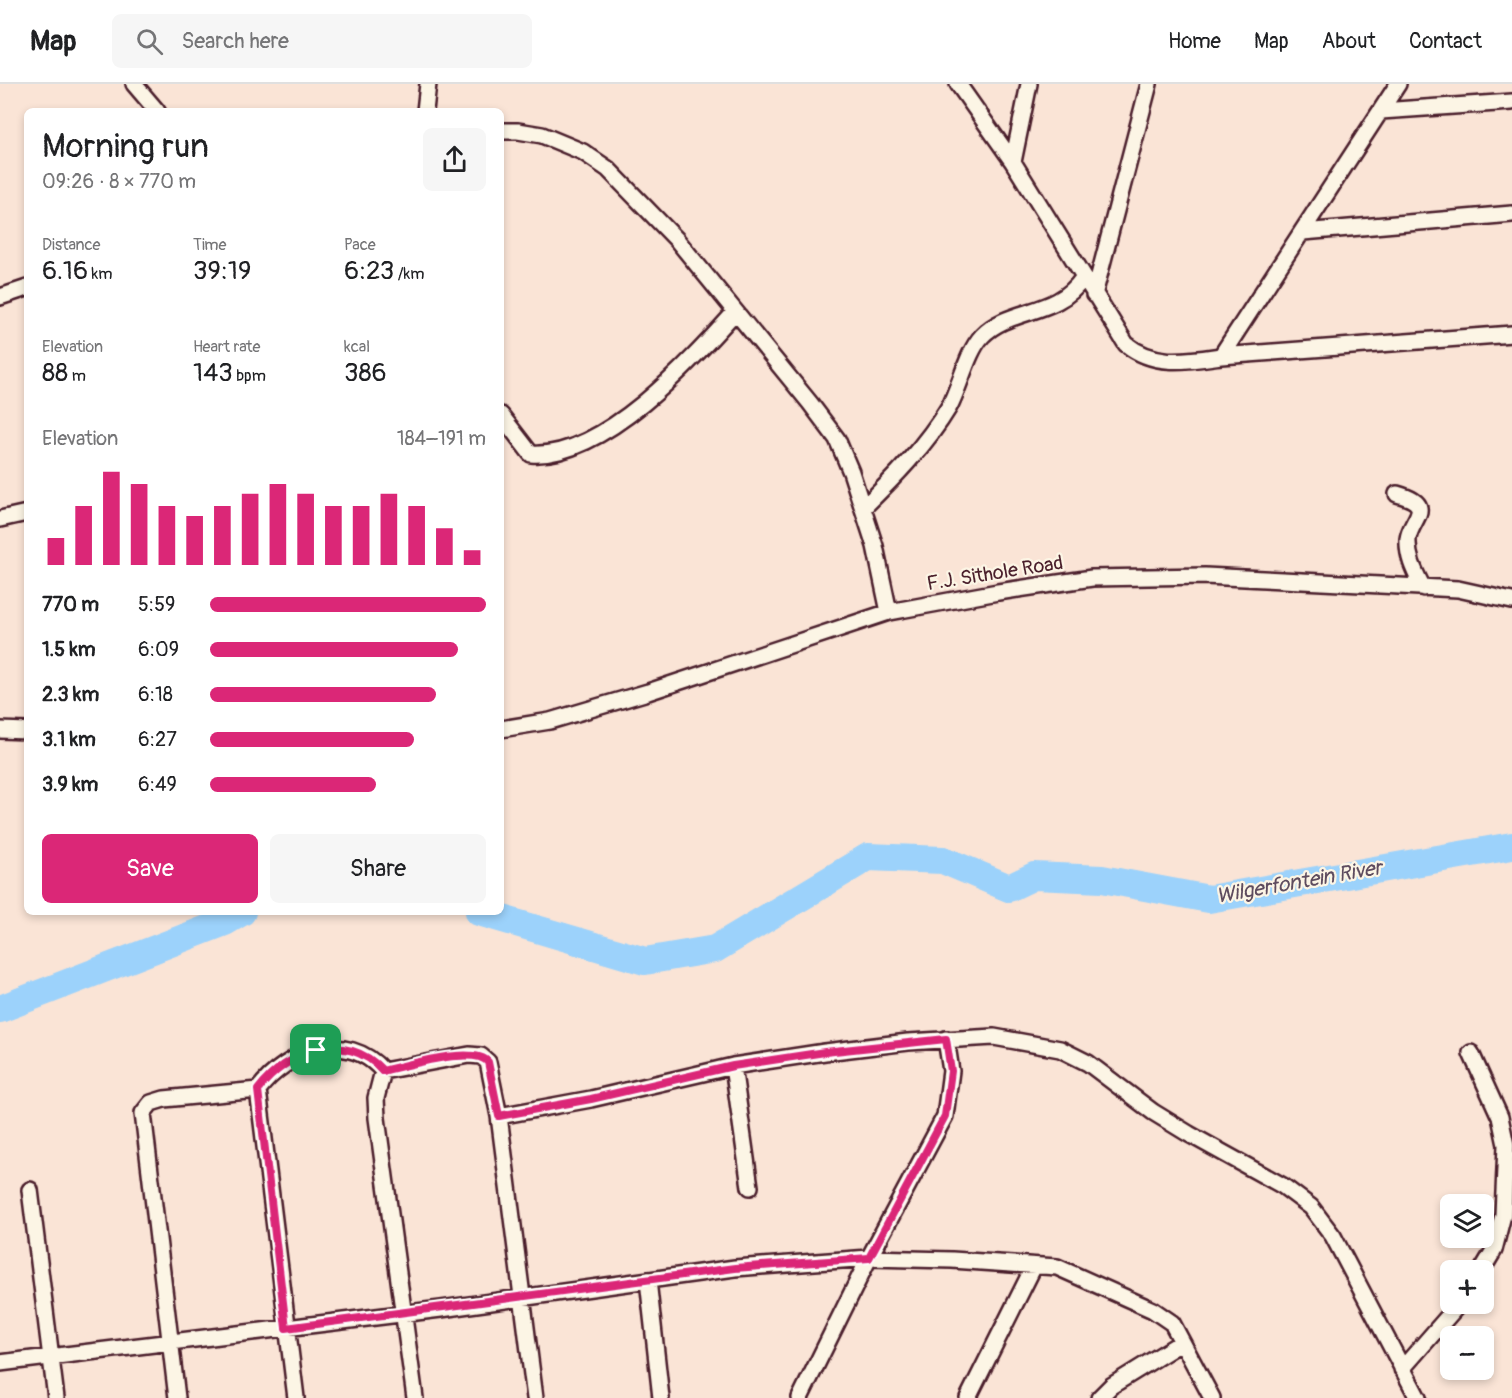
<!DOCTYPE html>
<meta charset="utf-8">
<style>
:root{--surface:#fff;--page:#f6f6f6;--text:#202124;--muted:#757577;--line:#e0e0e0;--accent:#db2777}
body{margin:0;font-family:Pangolin,sans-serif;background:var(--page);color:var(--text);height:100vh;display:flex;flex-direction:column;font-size:22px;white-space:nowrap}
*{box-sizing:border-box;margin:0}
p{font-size:20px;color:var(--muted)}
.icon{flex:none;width:33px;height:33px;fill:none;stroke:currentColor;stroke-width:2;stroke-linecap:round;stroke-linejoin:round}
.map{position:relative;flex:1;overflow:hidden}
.panel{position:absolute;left:24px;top:24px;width:480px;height:807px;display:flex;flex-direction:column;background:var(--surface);border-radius:9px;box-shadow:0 3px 9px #0003}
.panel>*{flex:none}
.buttons{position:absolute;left:1440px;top:1110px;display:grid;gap:12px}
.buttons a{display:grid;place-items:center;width:54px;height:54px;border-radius:9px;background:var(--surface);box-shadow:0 3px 9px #0003;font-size:30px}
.pin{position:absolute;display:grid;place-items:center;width:51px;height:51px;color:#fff;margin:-26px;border-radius:12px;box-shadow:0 3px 9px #0006}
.round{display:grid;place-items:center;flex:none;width:63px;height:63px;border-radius:9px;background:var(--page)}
.head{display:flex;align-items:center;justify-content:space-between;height:102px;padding:0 18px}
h1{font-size:33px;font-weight:600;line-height:45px}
.metrics{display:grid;grid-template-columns:repeat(3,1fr);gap:9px;height:102px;padding:6px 18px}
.metrics div{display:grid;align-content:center}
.metrics b{font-size:26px;font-weight:600}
.metrics small{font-size:16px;font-weight:400}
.metrics p{font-size:16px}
.chart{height:168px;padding:12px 18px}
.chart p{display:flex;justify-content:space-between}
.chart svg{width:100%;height:108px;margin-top:6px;stroke:var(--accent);stroke-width:6}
.primary-button{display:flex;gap:12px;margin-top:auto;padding:12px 18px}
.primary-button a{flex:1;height:69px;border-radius:9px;background:var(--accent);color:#fff;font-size:24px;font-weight:600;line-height:69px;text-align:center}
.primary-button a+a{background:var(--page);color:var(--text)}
ul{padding:0 18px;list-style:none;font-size:20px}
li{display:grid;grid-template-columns:96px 72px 1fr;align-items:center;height:45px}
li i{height:15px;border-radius:8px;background:var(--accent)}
header{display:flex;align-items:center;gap:36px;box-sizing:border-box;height:84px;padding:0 30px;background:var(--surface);border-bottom:2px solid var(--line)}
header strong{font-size:28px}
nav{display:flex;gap:33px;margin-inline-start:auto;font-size:21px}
.search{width:420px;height:54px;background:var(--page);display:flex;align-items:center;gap:15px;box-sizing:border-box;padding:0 21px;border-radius:9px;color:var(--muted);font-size:22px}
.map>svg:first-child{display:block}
</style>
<header>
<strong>Map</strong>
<div class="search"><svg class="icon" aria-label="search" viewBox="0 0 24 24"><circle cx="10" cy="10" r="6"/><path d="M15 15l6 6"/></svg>Search here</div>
<nav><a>Home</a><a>Map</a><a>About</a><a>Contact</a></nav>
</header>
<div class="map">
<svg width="1512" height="1314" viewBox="0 0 1512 1314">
<rect width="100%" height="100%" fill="#fae4d6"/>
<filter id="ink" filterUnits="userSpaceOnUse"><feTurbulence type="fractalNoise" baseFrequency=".0167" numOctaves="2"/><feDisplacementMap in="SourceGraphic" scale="12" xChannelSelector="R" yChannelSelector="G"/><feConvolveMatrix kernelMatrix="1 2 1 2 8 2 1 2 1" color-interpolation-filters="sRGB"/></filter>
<g filter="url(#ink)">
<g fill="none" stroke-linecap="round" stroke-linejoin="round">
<path stroke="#9cd2fb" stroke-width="28" d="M 479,828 L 645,877 L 715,865 L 868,773 L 943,776 L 1009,804 L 1034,792 L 1102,795 L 1209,815 L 1512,762
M 0,925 L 225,838 L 242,828"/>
<defs>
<path id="minor" d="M 134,0 L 157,27
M 958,0 L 1013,78 L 1126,260 C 1154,283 1186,277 1221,272
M 1398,0 L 1221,272 L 1512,250
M 425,27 L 428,0
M 1381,27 L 1512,18
M 501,47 L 518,47 L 542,51 L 583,68 L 608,85 L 677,156 L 810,319 L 837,355 L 851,388 L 875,462 L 889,528
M 1013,78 L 1029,0
M 1303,148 L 1512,130
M 1094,211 L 1149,0
M 0,213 L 27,204
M 501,331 L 531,370 C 603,375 691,277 735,228
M 1397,410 C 1438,421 1410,435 1408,455 C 1407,474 1415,488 1423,504
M 863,424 C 895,393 926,361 949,323 C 960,303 967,268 982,252 C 1010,223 1057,233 1083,194
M 0,435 L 27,429
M 501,645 L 550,637 L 648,608 L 889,528 L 998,508 L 1092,494 L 1205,492 L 1458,505 L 1512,517
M 0,646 L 27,647
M 1471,969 L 1500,1033 L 1506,1061 L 1503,1131 L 1494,1166 L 1482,1186
M 733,982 L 750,1103
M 383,987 L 376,1014 L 377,1034 L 415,1314
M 258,1006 L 296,1314
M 499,1032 L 591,1015 L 733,982 L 825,968 L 908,958 L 994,953 L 1060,965 L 1088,979 L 1153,1028 L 1189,1050 L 1283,1102 L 1311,1123 L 1333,1152 L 1418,1314
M 30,1106 L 56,1314
M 648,1196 L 661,1314
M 0,1279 L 441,1225 L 735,1184 L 869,1174 L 952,1176 L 1057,1183 L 1153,1226 L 1172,1239 L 1212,1314
M 1402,1285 L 1459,1220
M 177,1314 L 143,1029 L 151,1019 L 164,1015 L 258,1006 C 287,967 347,945 383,987 L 469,971 L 481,972 L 488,978 L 499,1032 L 535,1314
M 800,1314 L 869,1174 L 945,1032 L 951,987 L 946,955
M 968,1314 L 1034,1182
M 1099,1314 L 1111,1302 L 1182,1258"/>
</defs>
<use href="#minor" stroke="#4a1f2b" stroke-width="20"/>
<use href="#minor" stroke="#fcf5e5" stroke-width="15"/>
</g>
</g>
<g fill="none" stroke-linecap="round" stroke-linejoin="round" filter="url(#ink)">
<defs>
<path id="route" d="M 946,955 L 951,987 L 945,1032 L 869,1174 L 735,1184 L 286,1244 L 258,1006 C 287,967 346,945 383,987 C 404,982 474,961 488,978 L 499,1032 L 591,1015 L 733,982 L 825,968 Z"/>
</defs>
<use href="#route" stroke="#fff" stroke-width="12"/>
<use href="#route" stroke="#db2777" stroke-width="8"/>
</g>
<g text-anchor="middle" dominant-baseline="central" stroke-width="4.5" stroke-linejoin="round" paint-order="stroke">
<g font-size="20" fill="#4a1f2b" stroke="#fcf5e5">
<text transform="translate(995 489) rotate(-9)">F.J. Sithole Road</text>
</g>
<g font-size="21" font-style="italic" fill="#5e4c5f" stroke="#fcf5e5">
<text transform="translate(1299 798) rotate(-10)">Wilgerfontein River</text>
</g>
</g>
</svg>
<div class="buttons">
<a><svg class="icon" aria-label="layers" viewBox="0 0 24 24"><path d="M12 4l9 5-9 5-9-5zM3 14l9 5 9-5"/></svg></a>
<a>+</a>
<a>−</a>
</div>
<div class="pin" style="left:316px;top:966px;background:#1e9e55"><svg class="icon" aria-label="arrive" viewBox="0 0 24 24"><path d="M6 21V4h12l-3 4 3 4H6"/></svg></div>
<section class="panel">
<div class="head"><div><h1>Morning run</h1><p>09:26 · 8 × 770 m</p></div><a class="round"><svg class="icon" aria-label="share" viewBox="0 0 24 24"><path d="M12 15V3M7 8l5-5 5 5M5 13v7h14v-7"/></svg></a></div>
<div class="metrics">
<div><p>Distance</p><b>6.16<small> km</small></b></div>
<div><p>Time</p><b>39:19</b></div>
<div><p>Pace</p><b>6:23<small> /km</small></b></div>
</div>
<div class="metrics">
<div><p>Elevation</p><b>88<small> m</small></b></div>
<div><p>Heart rate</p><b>143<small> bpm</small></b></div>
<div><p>kcal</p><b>386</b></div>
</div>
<div class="chart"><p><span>Elevation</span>184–191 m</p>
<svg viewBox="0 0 160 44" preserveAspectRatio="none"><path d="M5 44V33M15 44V20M25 44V6M35 44V11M45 44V20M55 44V24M65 44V20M75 44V15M85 44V11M95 44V15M105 44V20M115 44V20M125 44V15M135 44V20M145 44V29M155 44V38"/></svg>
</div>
<ul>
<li><b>770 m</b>5:59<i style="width:100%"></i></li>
<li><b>1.5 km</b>6:09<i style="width:90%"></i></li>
<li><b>2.3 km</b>6:18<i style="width:82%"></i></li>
<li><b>3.1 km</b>6:27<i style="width:74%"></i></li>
<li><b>3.9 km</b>6:49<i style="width:60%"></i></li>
</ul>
<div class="primary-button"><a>Save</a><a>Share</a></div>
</section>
</div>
